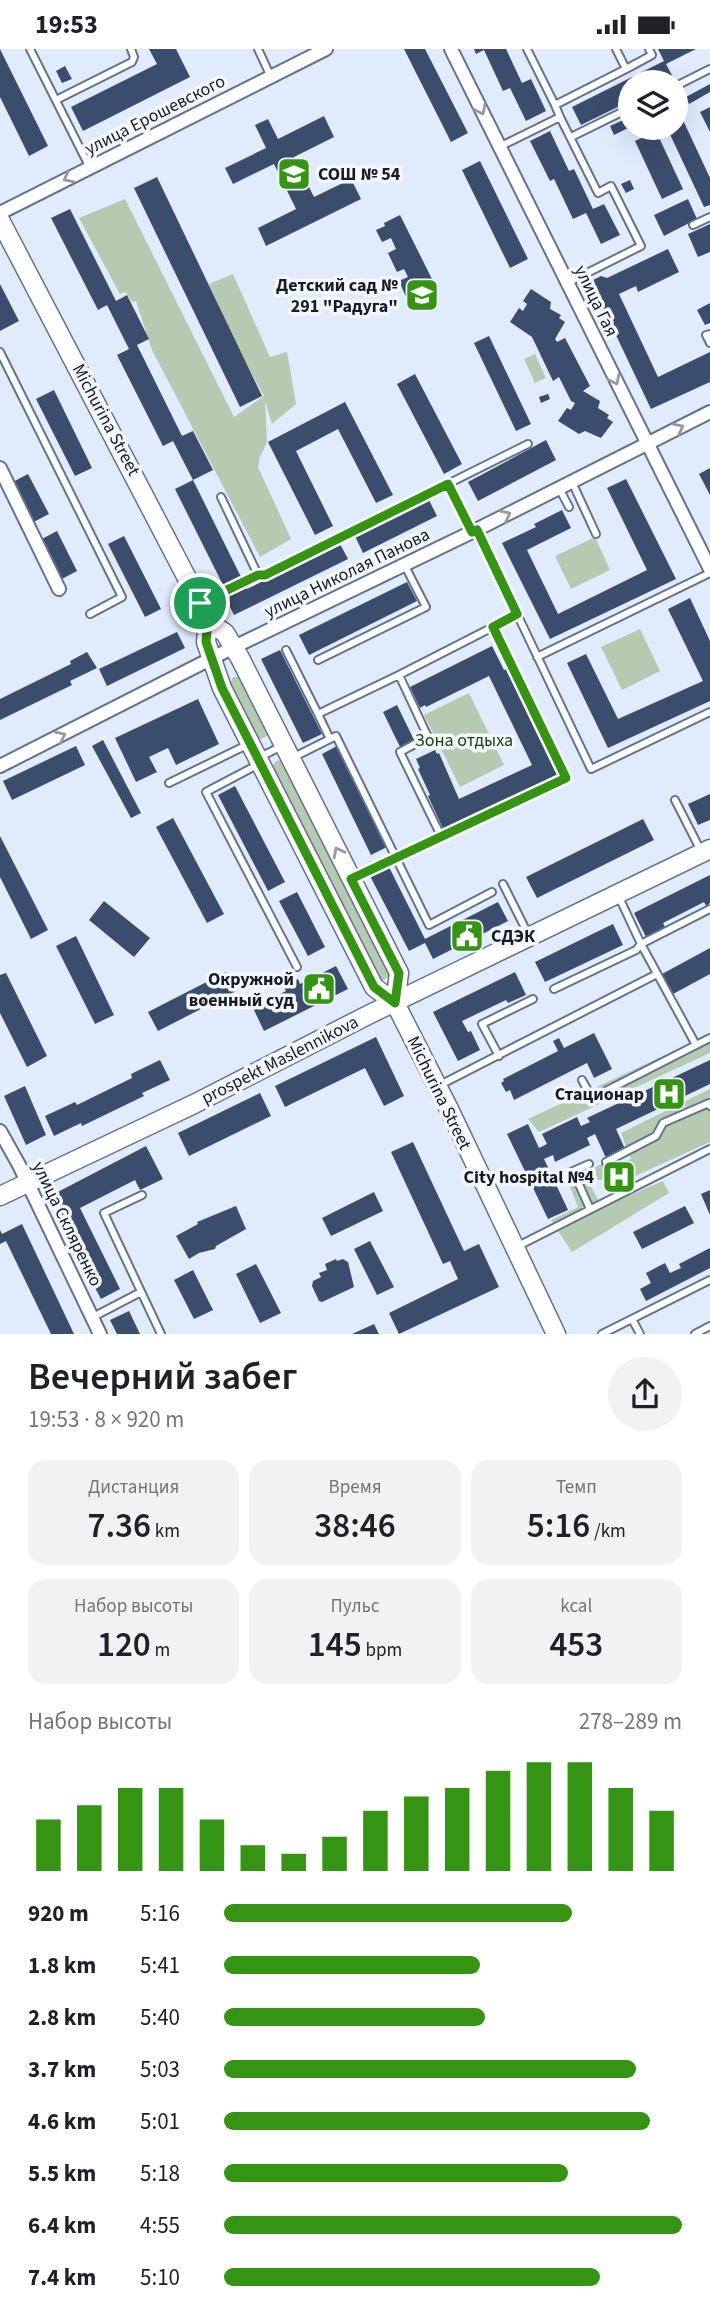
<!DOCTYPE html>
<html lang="ru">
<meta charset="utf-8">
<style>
:root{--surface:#fff;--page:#f2f2f2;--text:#202124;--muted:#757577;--accent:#359413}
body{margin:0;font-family:"Source Sans 3",sans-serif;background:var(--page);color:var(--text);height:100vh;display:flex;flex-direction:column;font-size:26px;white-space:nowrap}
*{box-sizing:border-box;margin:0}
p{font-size:23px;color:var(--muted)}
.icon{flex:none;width:38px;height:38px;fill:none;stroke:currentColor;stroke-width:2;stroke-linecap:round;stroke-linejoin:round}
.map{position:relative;height:1285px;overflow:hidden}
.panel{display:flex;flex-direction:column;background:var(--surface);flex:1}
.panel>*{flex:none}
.fabs{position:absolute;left:618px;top:21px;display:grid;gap:14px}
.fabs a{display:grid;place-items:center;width:70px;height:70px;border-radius:50%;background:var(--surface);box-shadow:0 7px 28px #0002;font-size:35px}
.pin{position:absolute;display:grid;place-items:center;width:60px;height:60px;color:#fff;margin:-30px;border:4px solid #fff;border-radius:50%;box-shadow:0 2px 7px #0007}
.round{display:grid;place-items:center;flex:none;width:74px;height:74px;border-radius:37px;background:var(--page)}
.headline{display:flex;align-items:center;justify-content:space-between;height:119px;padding:0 28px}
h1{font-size:38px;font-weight:600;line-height:52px}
.figures{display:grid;grid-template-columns:repeat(3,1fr);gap:10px;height:119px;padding:7px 28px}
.figures div{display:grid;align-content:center;border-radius:18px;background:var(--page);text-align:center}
.figures b{font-size:35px;font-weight:600}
.figures small{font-size:19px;font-weight:400}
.figures p{font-size:19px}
.chart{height:196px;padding:14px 28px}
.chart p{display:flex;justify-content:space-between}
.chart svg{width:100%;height:126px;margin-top:7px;stroke:var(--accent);stroke-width:6}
ul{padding:0 28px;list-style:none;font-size:23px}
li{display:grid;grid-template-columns:112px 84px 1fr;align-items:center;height:52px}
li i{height:18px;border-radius:9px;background:var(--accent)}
.status{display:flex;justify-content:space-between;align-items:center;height:49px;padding:0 35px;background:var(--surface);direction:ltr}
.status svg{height:19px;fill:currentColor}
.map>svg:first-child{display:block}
</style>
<div class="status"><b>19:53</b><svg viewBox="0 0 49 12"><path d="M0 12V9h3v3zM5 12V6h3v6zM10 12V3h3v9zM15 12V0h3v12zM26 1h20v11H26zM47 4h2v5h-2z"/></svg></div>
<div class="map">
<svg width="710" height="1285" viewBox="0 0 710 1285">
<rect width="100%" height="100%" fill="#e0ebfe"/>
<path fill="#b5cab1" d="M 125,150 L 234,368 L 264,347 L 240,303 L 209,235 L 233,225 L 270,308 L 287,303 L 296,355 L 272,375 L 265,352 L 267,393 L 260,408 L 258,418 L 291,490 L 260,508 L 152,301 L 136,252 L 132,253 L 126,243 L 120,245 L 79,169 Z
M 535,305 L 546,329 L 535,334 L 524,310 Z
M 595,488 L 610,521 L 571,540 L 555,507 Z
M 640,580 L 660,622 L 622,641 L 601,598 Z
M 233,628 L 239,628 L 244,632 L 268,680 L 267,687 L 259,691 L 253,688 C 245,672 224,644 233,628 Z
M 469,644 L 504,716 L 460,738 L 424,666 Z
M 282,711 L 392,926 L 379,933 L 272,725 L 272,718 L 276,712 Z
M 710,985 L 710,1004 L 539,1083 L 528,1070 Z
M 710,1040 L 710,1093 L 635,1127 L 588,1132 L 602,1158 L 663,1132 L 669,1144 L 572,1203 L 551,1171 L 578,1158 L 568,1133 L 603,1114 L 609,1118 L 631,1110 L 621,1084 Z"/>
<path fill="#3b4d6c" d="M 0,0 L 48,97 L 29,107 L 0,48 Z
M 149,0 L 176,0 L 190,28 L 83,82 L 71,58 L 157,15 Z
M 404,0 L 425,0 L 468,84 L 451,93 Z
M 474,0 L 506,0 L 522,34 L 531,30 L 546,62 L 526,72 L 510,39 L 503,42 L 484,1 L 476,5 Z
M 658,0 L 696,0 L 666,15 L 674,30 L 668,33 L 630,33 L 630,52 L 581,76 L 572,58 L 664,12 Z
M 65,17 L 72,30 L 62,34 L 56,22 Z
M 710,35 L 710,43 L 689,55 L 686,48 Z
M 676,56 L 710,129 L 710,156 L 704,158 L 667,79 L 676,79 Z
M 710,58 L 710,83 L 700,63 Z
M 324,67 L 334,88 L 294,108 L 314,148 L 351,130 L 361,150 L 266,197 L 258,179 L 296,160 L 274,115 L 233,135 L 225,119 L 266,99 L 255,76 L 268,70 L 278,90 Z
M 630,68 L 630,78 L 614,86 L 610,77 Z
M 550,82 L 569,122 L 574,120 L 593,160 L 604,155 L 620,186 L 601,195 L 586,164 L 573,170 L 554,130 L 550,132 L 530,92 Z
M 656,82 L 683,140 L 662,150 L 635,92 Z
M 480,112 L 528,210 L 510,219 L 462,121 Z
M 157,128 L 262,347 L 240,358 L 134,139 Z
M 630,131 L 634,140 L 626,144 L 621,135 Z
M 688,150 L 697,170 L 664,187 L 654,166 Z
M 70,160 L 116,252 L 127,246 L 149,290 L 137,296 L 182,387 L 193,382 L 213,421 L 193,431 L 173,392 L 163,397 L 117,306 L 129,300 L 107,256 L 98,261 L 51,169 Z
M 400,166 L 434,234 L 406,248 L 399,232 L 408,228 L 404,220 L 397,223 L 388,204 L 396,200 L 391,189 L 382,193 L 376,181 L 385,177 L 384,174 Z
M 710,175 L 710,203 L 698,208 L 688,185 Z
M 668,200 L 679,223 L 638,243 L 636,237 L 619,245 L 658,328 L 710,303 L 710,333 L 651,360 L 605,263 L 601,261 L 590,238 L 593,231 L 601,227 L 607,229 Z
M 0,235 L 19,272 L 0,282 Z
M 531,240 L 551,253 L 550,260 L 561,266 L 559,269 L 565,273 L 555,290 L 557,293 L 565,289 L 590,337 L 583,342 L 600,352 L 598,359 L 609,366 L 607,369 L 613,373 L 601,389 L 585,382 L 579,385 L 558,372 L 567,359 L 571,361 L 575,354 L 571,352 L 559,328 L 553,332 L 532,288 L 510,273 L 519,259 L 523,262 L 527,255 L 523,252 Z
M 710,254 L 710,274 L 705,276 L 697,261 Z
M 489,287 L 531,375 L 516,382 L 474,294 Z
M 415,325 L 462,415 L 444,425 L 397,335 Z
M 54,341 L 92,419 L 75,427 L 36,350 Z
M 548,345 L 550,350 L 541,354 L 539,348 Z
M 345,353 L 393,446 L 376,454 L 338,380 L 296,402 L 333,477 L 315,486 L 268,393 Z
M 546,391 L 556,411 L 478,452 L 468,433 Z
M 710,419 L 710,446 L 699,425 Z
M 28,425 L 49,465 L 30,475 L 9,435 Z
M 626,430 L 676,530 L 550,590 L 502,494 L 536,478 L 534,475 L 562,461 L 571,479 L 527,501 L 558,565 L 647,521 L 607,439 Z
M 193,431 L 247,540 L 340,495 L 348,510 L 234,566 L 219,536 L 222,534 L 175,440 Z
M 429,451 L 437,467 L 363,504 L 355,487 Z
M 57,482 L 77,522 L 58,532 L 38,492 Z
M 124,487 L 161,560 L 145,568 L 108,495 Z
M 407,533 L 417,552 L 309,606 L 299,586 Z
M 690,549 L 710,592 L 710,652 L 608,699 L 567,614 L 586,605 L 618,670 L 703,632 L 668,560 Z
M 177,583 L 185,599 L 107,637 L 99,620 Z
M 492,597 L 504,621 L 511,618 L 560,729 L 468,772 L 467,770 L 445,784 L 428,747 L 430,746 L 418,720 L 420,719 L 416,710 L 435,701 L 437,705 L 439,704 L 459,750 L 532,716 L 489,627 L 426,658 L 425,656 L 420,659 L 410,638 Z
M 280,601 L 322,685 L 303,694 L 261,610 Z
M 87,603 L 97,619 L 70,632 L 72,636 L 0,671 L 0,650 L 71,615 L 70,612 Z
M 198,650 L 219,695 L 176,716 L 168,699 L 149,708 L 157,723 L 136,733 L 115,689 Z
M 397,656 L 415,693 L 401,700 L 383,663 Z
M 103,691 L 141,764 L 131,769 L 92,697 Z
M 76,697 L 85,716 L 12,751 L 3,732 Z
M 337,697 L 387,798 L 371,806 L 322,705 Z
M 235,737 L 285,833 L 268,842 L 218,746 Z
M 710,745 L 710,771 L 698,776 L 688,755 Z
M 173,769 L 224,865 L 207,874 L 156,778 Z
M 643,770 L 654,791 L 537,849 L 526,828 Z
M 0,787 L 48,881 L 31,890 L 0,828 Z
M 389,818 L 425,890 L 498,853 L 508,872 L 433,910 L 425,894 L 409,902 L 370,827 Z
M 710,826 L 710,854 L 706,857 L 704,853 L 663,874 L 665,878 L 646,888 L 634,864 Z
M 297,843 L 325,898 L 308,907 L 279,852 Z
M 104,852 L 150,889 L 134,908 L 89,871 Z
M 613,875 L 623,896 L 545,933 L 535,913 Z
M 76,887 L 114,966 L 95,975 L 56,897 Z
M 710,899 L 710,925 L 673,945 L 662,925 Z
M 336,917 L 348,940 L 264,982 L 253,959 L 286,942 L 283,937 L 298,930 L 300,935 Z
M 226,923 L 236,942 L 158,982 L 148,963 Z
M 515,923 L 526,946 L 508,954 L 506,951 L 462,972 L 468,983 L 471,982 L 480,1001 L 458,1012 L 433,963 Z
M 6,924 L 47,1007 L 27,1018 L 0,964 L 0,926 Z
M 594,984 L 612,1020 L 594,1029 L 587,1014 L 514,1051 L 510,1041 L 506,1043 L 501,1034 L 504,1032 L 503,1030 L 558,1002 L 553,992 L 559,989 L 564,999 Z
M 376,988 L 404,1047 L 384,1057 L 365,1019 L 285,1058 L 275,1037 Z
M 160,1011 L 170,1031 L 142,1044 L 144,1047 L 82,1077 L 81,1074 L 54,1087 L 45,1067 L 75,1053 L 77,1056 L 132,1029 L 131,1025 Z
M 710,1011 L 710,1035 L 616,1080 L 625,1100 L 606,1109 L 595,1085 L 587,1089 L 590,1096 L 555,1113 L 553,1106 L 544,1110 L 568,1161 L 548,1170 L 507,1085 L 528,1075 L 539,1099 L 547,1095 L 542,1085 L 577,1068 L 581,1077 L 590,1073 L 587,1069 Z
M 25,1037 L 46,1086 L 26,1096 L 4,1047 Z
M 260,1044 L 271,1067 L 189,1107 L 178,1084 Z
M 413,1093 L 464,1202 L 479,1195 L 499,1238 L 399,1285 L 389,1264 L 458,1230 L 450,1212 L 443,1215 L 391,1103 Z
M 146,1097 L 163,1130 L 140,1141 L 135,1131 L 80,1159 L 120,1240 L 101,1250 L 49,1152 L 52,1146 Z
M 710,1141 L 710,1166 L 701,1145 Z
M 374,1143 L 383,1162 L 331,1187 L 322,1169 Z
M 236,1157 L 246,1180 L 216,1197 L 215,1200 L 199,1204 L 189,1210 L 176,1187 L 198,1175 L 197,1173 Z
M 685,1157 L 694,1174 L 642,1200 L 633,1183 Z
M 22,1175 L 74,1285 L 51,1285 L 6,1192 L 0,1195 L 0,1181 L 2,1185 Z
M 370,1192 L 394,1238 L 377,1246 L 354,1200 Z
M 710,1199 L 710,1219 L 646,1252 L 640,1240 L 651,1234 L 646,1224 L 665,1214 L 670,1224 L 681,1219 L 679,1215 Z
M 336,1210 L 337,1212 L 343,1210 L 348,1213 L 354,1238 L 322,1253 L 319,1252 L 312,1237 L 313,1232 L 321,1228 L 319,1224 L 327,1221 L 325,1215 Z
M 256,1215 L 281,1264 L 260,1274 L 236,1225 Z
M 193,1221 L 213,1261 L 194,1270 L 174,1231 Z
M 129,1262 L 140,1285 L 117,1285 L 110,1271 Z
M 374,1275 L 379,1285 L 352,1285 Z"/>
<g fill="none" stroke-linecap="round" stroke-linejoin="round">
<defs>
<path id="lane" d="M 30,0 L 90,119
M 258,0 L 271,28
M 527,0 L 555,56 L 626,20 L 616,0
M 626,20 L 652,6 L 649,0
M 676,37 L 710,20
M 56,51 L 132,13 L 134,8 L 131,0
M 560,68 L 598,144 L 611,137 L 641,197 L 567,234
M 571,88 L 630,59
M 499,98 L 560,68 L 555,56
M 693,176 L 710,168
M 710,285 L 706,286 L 710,294
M 0,303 L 122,548 L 90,565
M 572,433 L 596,485
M 448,435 L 472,483
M 559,439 L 569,458
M 221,448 L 258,526
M 477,481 L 591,720 L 710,663
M 202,553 L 258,526 L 265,526 L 528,395
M 286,601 L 318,665
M 537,608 L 710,524
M 318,611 L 426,558 L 404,515
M 330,690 L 318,665 L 399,626
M 260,708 L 282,697
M 292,709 L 336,687 L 429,876 L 492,843
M 259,715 L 206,743 L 297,918
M 169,734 L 249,695
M 675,751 L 701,802
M 442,789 L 400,703 L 428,688 L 399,626 L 493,578
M 353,829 L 566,729 L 493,578 L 517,565
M 503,835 L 529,887
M 618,846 L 641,895 L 696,996
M 554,940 L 636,901 L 641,895 L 710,860
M 499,1007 L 482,975 L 533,950
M 582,1031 L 592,1049 L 710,989
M 440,1036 L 657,925
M 606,1113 L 656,1087 L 663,1074 L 709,1054 L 710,1057
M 589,1115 L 573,1122 L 590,1160
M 142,1146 L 104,1164 L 161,1285
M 518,1197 L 710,1100
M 93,1268 L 141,1243
M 632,1270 L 640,1285
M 602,1285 L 710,1231
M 695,1285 L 710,1277"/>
<path id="street" d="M 451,0 L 710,520
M 0,164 L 326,0
M 0,419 L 59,540
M 0,717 L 234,598 L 472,483 L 710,363
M 0,1082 L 19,1116 L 100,1285"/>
<path id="secondary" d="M 0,171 L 200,554 L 208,572 L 206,593 L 222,639 L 374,938 L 395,954 L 449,1060 L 556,1285
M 208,572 L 225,584 L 240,609 L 399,924 L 395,954
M 0,1147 L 194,1055 L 370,965 L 710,800"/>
</defs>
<use href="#lane" stroke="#63738f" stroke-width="10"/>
<use href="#street" stroke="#63738f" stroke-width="16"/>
<use href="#secondary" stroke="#63738f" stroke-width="21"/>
<use href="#lane" stroke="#fff" stroke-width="6"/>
<use href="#street" stroke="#fff" stroke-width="12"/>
<use href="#secondary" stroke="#fff" stroke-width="18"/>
</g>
<defs><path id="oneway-chevron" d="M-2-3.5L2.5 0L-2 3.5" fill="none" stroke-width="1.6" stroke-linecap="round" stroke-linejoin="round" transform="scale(1.75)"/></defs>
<g stroke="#96999e">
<use href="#oneway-chevron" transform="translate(481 61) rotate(64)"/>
<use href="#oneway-chevron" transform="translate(68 129) rotate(153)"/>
<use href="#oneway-chevron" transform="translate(615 331) rotate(64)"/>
<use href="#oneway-chevron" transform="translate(679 379) rotate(-27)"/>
<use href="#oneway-chevron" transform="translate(506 466) rotate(-27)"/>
<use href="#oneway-chevron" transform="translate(61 687) rotate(-27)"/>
<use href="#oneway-chevron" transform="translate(338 803) rotate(-117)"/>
</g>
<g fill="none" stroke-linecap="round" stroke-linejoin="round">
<defs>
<path id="route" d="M 448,435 L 472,483 L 477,481 L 517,565 L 493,578 L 566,729 L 351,830 L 399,924 L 395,954 L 374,938 L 222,639 L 206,593 L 208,572 L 200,554 L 258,526 L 265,526 Z"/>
</defs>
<use href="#route" stroke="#fff" stroke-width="14"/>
<use href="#route" stroke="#359413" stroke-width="9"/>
</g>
<defs>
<symbol id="school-square" viewBox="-11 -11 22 22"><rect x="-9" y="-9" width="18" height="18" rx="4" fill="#359413" stroke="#f4f8fe"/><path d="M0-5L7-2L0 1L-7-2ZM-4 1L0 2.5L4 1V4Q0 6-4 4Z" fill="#fff"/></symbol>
<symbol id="civic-square" viewBox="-11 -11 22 22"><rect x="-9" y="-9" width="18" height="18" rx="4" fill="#359413" stroke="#f4f8fe"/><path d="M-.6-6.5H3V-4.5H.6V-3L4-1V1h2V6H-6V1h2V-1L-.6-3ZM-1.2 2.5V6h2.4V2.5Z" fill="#fff"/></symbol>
<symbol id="hospital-square" viewBox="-11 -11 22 22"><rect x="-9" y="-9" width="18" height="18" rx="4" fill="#359413" stroke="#f4f8fe"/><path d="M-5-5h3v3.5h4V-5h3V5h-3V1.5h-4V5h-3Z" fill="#fff"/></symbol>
</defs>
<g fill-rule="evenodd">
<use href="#school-square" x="275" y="106" width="38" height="38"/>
<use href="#school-square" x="403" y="227" width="38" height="38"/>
<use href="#civic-square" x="448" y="868" width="38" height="38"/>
<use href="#civic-square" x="300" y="921" width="38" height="38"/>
<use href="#hospital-square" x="650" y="1026" width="38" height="38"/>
<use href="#hospital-square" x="600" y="1109" width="38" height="38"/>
</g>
<g text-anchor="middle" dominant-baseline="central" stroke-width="7" stroke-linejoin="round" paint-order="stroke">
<g font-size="18" fill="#161c27" stroke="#f4f8fe">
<text transform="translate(155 66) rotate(-27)">улица Ерошевского</text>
<text transform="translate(596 252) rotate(64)">улица Гая</text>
<text transform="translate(106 371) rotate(62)">Michurina Street</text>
<text transform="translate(347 524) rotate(-26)">улица Николая Панова</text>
<text transform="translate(280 1011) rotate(-27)">prospekt Maslennikova</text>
<text transform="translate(439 1044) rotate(64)">Michurina Street</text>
<text transform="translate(67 1175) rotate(64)">улица Скляренко</text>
</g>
<g font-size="18" font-weight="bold" fill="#161c27" stroke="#f4f8fe" text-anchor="end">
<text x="318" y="125" text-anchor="start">СОШ № 54</text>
<text x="398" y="236">Детский сад №<tspan x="398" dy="21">291 "Радуга"</tspan></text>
<text x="491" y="887" text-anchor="start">СДЭК</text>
<text x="294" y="930">Окружной<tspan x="294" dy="21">военный суд</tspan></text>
<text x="644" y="1045">Стационар</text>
<text x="594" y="1128">City hospital №4</text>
</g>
<g font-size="18" fill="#1d4313" stroke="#f4f8fe">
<text x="464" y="691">Зона отдыха</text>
</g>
</g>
</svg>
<div class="fabs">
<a><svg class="icon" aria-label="layers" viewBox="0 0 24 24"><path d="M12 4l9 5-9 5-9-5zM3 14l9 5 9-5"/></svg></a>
</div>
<div class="pin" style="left:200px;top:554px;background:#1e9e55"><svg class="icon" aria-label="arrive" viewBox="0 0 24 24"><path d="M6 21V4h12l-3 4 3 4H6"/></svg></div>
</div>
<section class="panel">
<div class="headline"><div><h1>Вечерний забег</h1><p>19:53 · 8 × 920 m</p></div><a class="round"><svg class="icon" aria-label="share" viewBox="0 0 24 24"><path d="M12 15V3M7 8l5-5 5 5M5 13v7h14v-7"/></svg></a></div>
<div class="figures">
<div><p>Дистанция</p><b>7.36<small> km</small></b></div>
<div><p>Время</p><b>38:46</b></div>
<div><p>Темп</p><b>5:16<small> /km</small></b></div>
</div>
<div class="figures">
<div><p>Набор высоты</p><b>120<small> m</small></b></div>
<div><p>Пульс</p><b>145<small> bpm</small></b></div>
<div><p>kcal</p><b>453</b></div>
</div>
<div class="chart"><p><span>Набор высоты</span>278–289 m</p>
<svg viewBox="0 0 160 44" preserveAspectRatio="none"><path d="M5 44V26M15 44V21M25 44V15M35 44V15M45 44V26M55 44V35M65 44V38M75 44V32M85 44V23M95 44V18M105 44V15M115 44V9M125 44V6M135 44V6M145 44V15M155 44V23"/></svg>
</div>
<ul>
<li><b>920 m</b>5:16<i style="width:76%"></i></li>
<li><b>1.8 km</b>5:41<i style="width:56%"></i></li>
<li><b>2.8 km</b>5:40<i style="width:57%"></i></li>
<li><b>3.7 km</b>5:03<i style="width:90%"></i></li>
<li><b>4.6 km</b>5:01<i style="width:93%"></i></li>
<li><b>5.5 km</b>5:18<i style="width:75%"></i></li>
<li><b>6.4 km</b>4:55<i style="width:100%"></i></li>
<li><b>7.4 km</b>5:10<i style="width:82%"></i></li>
</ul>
</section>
